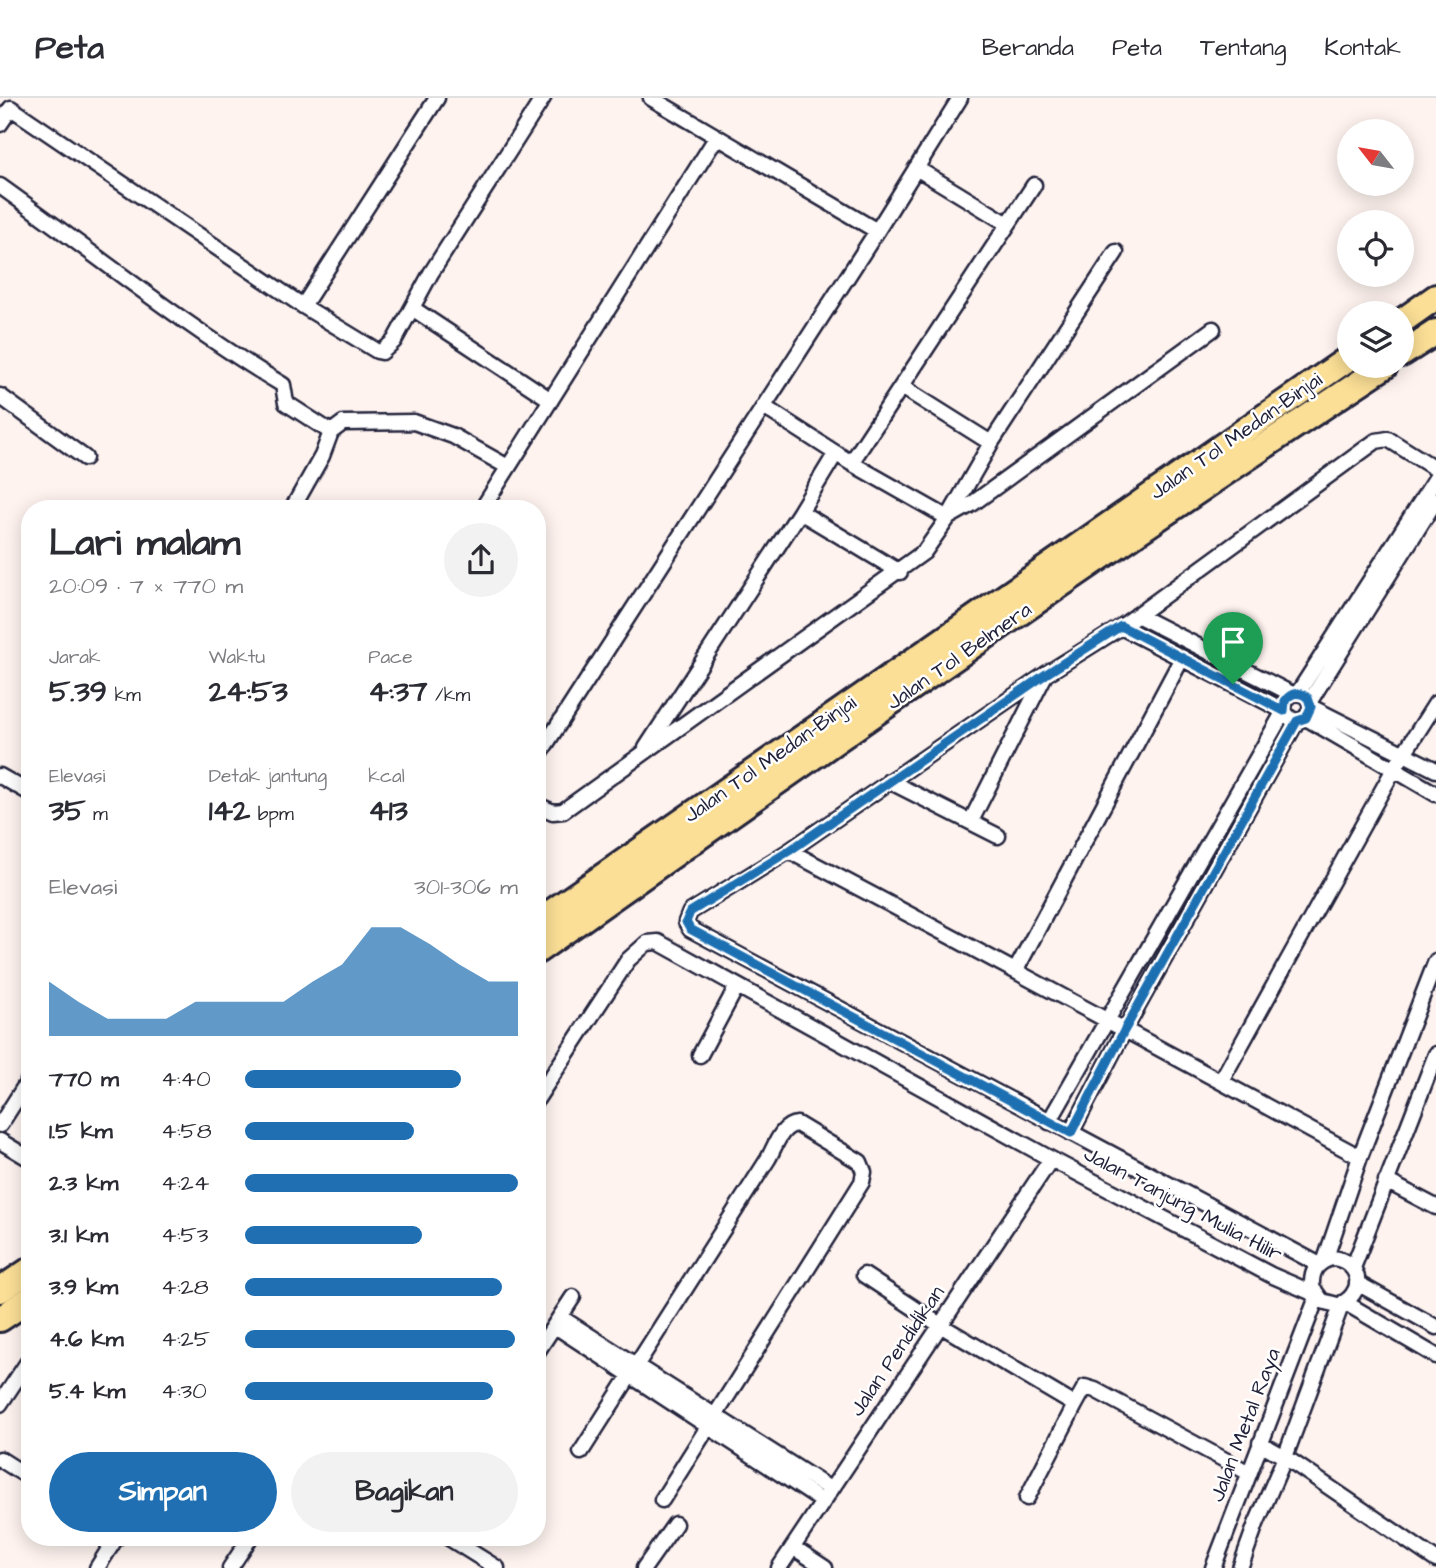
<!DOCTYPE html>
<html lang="id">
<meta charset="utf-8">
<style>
:root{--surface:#fff;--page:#f2f2f3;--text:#2b2b33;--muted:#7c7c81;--line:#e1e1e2;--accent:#1f6fb2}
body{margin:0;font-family:"Architects Daughter",sans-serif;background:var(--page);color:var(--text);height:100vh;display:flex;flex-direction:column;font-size:26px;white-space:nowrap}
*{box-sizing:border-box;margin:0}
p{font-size:23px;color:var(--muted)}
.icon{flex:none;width:38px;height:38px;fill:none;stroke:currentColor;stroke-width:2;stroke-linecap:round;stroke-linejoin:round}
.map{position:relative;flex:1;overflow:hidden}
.drawer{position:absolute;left:21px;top:402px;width:525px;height:1046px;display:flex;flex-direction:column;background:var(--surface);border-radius:28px;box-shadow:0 4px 18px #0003}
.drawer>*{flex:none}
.needle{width:46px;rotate:301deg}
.fabs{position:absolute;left:1337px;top:21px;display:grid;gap:14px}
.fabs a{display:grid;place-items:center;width:77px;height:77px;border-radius:50%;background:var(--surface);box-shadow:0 4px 18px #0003;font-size:35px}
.pin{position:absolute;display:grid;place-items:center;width:60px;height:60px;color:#fff;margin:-72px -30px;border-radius:50% 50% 50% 0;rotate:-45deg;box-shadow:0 0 7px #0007}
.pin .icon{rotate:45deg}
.round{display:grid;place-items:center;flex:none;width:74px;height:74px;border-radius:37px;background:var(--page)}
.summary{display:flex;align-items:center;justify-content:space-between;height:119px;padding:0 28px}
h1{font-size:38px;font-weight:800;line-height:52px}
.figures{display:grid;grid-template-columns:repeat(3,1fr);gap:10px;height:119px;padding:7px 28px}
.figures div{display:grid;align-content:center}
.figures b{font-size:30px;font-weight:800}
.figures small{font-size:19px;font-weight:400}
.figures p{font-size:19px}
.chart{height:196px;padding:14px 28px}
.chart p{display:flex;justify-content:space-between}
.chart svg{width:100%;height:126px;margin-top:7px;fill:var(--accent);opacity:.7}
.primary-button{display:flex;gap:14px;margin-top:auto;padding:14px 28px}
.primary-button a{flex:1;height:80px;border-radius:42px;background:var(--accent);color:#fff;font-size:28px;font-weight:800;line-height:80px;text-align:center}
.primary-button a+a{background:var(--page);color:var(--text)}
ul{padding:0 28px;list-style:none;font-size:23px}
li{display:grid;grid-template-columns:112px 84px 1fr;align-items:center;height:52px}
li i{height:18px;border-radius:9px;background:var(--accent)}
header{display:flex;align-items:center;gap:42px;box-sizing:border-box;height:98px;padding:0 35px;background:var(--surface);border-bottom:2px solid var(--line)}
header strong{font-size:33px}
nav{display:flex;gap:38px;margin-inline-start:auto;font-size:24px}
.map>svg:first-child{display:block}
</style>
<header>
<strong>Peta</strong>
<nav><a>Beranda</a><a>Peta</a><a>Tentang</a><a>Kontak</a></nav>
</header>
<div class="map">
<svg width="1436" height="1470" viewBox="0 0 1436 1470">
<rect width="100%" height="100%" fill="#fef3ef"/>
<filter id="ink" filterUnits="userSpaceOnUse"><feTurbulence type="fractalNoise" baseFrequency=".0143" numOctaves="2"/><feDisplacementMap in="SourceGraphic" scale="14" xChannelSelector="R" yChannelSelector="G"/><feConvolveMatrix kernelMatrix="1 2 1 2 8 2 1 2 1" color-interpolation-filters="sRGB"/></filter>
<g filter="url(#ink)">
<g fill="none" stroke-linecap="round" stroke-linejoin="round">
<defs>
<path id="street" d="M 651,0 L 877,133
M 0,26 L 11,10 L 303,208 L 377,253 L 382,254 L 394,243 L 431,175 L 543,0
M 916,70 L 1008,126
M 0,88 C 94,155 184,228 283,287 L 286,305 L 331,334
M 303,208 L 437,0
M 412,210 L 551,302
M 902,289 L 991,345
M 0,298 L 85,360
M 764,309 L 851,365 L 948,420
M 851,365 L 1034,87
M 292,411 L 322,358 L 331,334 L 343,325 L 414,324 L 453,338 L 508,369
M 482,411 L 716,40
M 800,414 L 900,474
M 949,419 L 972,406 L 1213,231
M 1137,517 L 1292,596
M 1298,595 L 1436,380
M 1310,603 L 1436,402
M 1311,609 L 1436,672
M 1306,620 L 1436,696
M 646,650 L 800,414 L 836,355
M 537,660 L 877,133 L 960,0
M 0,678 L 30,695
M 889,683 L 998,738
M 537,707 L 553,714 L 563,713 L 924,454 L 948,420 L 991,345 L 1116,154
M 971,723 L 1045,577
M 789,753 C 980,853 1170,956 1360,1059
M 1016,872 L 1182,560
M 700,957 L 737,888
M 1221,983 L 1394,671 L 1436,605
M 537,1001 L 628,862 L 647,845 L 658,844 L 1051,1061 L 1271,1177 L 1315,1196
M 1049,1024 L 1284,613 L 1285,603 L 1292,596 C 1303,594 1309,598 1311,609 L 1306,620 C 1296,625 1289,622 1284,613 L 1121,529
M 0,1027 L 30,980
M 1071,1035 L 1124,933 L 1297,623
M 0,1043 L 30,1061
M 1386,1083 L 1436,1109
M 1332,1160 C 1350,1161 1365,1179 1353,1196 C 1350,1201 1345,1203 1341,1208 L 1322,1203 L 1312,1189 C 1311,1173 1317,1164 1332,1160 Z
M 1325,1162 L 1360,1059 L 1436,863
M 1318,1166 L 690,831 L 686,824 L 690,814 L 789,753 L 1046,576 L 1121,529 L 1376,343 L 1388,341 L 1436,371
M 1353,1170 L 1436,956
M 864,1177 L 940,1227 L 1075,1307 L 1085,1289 L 1095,1292 L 1249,1375
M 1357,1185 L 1436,1229
M 1344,1204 L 1436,1258
M 560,1219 L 830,1391
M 555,1228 L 822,1403
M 537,1254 L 573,1199
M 0,1306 L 30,1261
M 1260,1345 L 1285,1359 L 1436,1462
M 581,1354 L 768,1061 C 775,1049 781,1027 797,1026 L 860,1064 L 864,1074 L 862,1084 L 662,1402
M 0,1361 L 30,1380
M 1027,1400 L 1075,1307
M 449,1440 L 497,1470
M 793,1449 L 825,1470
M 97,1470 L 116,1440
M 230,1470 L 250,1440
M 644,1470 L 675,1426
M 779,1470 L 1051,1061
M 1213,1470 L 1317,1199
M 1240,1470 L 1256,1426 L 1285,1359 L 1341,1208"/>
<path id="highway" d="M 1402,223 L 1436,199
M 1402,256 L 1436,234
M 537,824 L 1349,260
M 537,853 C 818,655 1098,457 1385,268
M 0,1192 L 30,1172
M 0,1221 L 30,1201"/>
</defs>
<use href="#street" stroke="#22223b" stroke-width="19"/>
<use href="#highway" stroke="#22223b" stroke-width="30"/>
<use href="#street" stroke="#fff" stroke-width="14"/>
<use href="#highway" stroke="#fbdf96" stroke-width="24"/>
</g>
</g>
<g fill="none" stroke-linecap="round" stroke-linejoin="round" filter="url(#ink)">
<defs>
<path id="route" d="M 1121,528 L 1284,613 L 1285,603 C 1291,594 1300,593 1308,600 L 1311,609 L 1306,620 L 1297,623 L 1124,933 L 1071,1035 L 690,831 L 686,824 L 690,814 L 789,753 L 1046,576 Z"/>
</defs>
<use href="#route" stroke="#fff" stroke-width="14"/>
<use href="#route" stroke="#1f6fb2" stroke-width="9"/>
</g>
<g text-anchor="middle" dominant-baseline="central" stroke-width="5" stroke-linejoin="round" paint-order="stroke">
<g font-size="21" fill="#22223b" stroke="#fff">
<text transform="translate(1236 338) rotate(-35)">Jalan Tol Medan–Binjai</text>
<text transform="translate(959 558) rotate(-35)">Jalan Tol Belmera</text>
<text transform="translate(770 661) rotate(-35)">Jalan Tol Medan–Binjai</text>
<text transform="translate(1183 1106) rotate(28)">Jalan Tanjung Mulia Hilir</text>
<text transform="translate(897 1253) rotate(-56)">Jalan Pendidikan</text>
<text transform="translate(1245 1327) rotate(-69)">Jalan Metal Raya</text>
</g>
</g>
</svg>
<div class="fabs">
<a><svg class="needle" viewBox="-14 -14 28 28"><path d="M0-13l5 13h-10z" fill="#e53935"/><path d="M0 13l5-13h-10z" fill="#7c7c81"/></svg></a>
<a><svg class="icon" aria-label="locate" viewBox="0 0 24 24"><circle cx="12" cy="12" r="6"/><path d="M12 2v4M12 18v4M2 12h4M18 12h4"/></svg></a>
<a><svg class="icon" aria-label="layers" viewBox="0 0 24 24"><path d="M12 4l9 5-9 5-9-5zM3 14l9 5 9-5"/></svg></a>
</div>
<div class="pin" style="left:1233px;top:586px;background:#1e9e55"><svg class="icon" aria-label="arrive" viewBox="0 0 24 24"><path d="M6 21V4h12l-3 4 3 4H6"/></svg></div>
<section class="drawer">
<div class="summary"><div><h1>Lari malam</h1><p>20:09 · 7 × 770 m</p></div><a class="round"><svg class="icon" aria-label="share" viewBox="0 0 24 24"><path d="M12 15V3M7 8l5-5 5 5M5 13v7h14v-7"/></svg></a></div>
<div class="figures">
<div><p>Jarak</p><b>5.39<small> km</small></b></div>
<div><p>Waktu</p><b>24:53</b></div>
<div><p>Pace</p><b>4:37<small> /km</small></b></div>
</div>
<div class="figures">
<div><p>Elevasi</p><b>35<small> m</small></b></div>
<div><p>Detak jantung</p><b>142<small> bpm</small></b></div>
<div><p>kcal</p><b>413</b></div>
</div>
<div class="chart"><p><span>Elevasi</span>301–306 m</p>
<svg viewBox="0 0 160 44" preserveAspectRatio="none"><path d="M0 44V25L10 32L20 38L30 38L40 38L50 32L60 32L70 32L80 32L90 25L100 19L110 6L120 6L130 12L140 19L150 25L160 25V44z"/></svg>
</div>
<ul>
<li><b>770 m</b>4:40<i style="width:79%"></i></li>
<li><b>1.5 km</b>4:58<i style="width:62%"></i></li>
<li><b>2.3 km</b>4:24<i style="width:100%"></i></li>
<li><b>3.1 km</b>4:53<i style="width:65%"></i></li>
<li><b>3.9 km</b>4:28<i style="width:94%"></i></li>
<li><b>4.6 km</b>4:25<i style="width:99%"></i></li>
<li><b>5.4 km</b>4:30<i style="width:91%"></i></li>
</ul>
<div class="primary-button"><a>Simpan</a><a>Bagikan</a></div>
</section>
</div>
